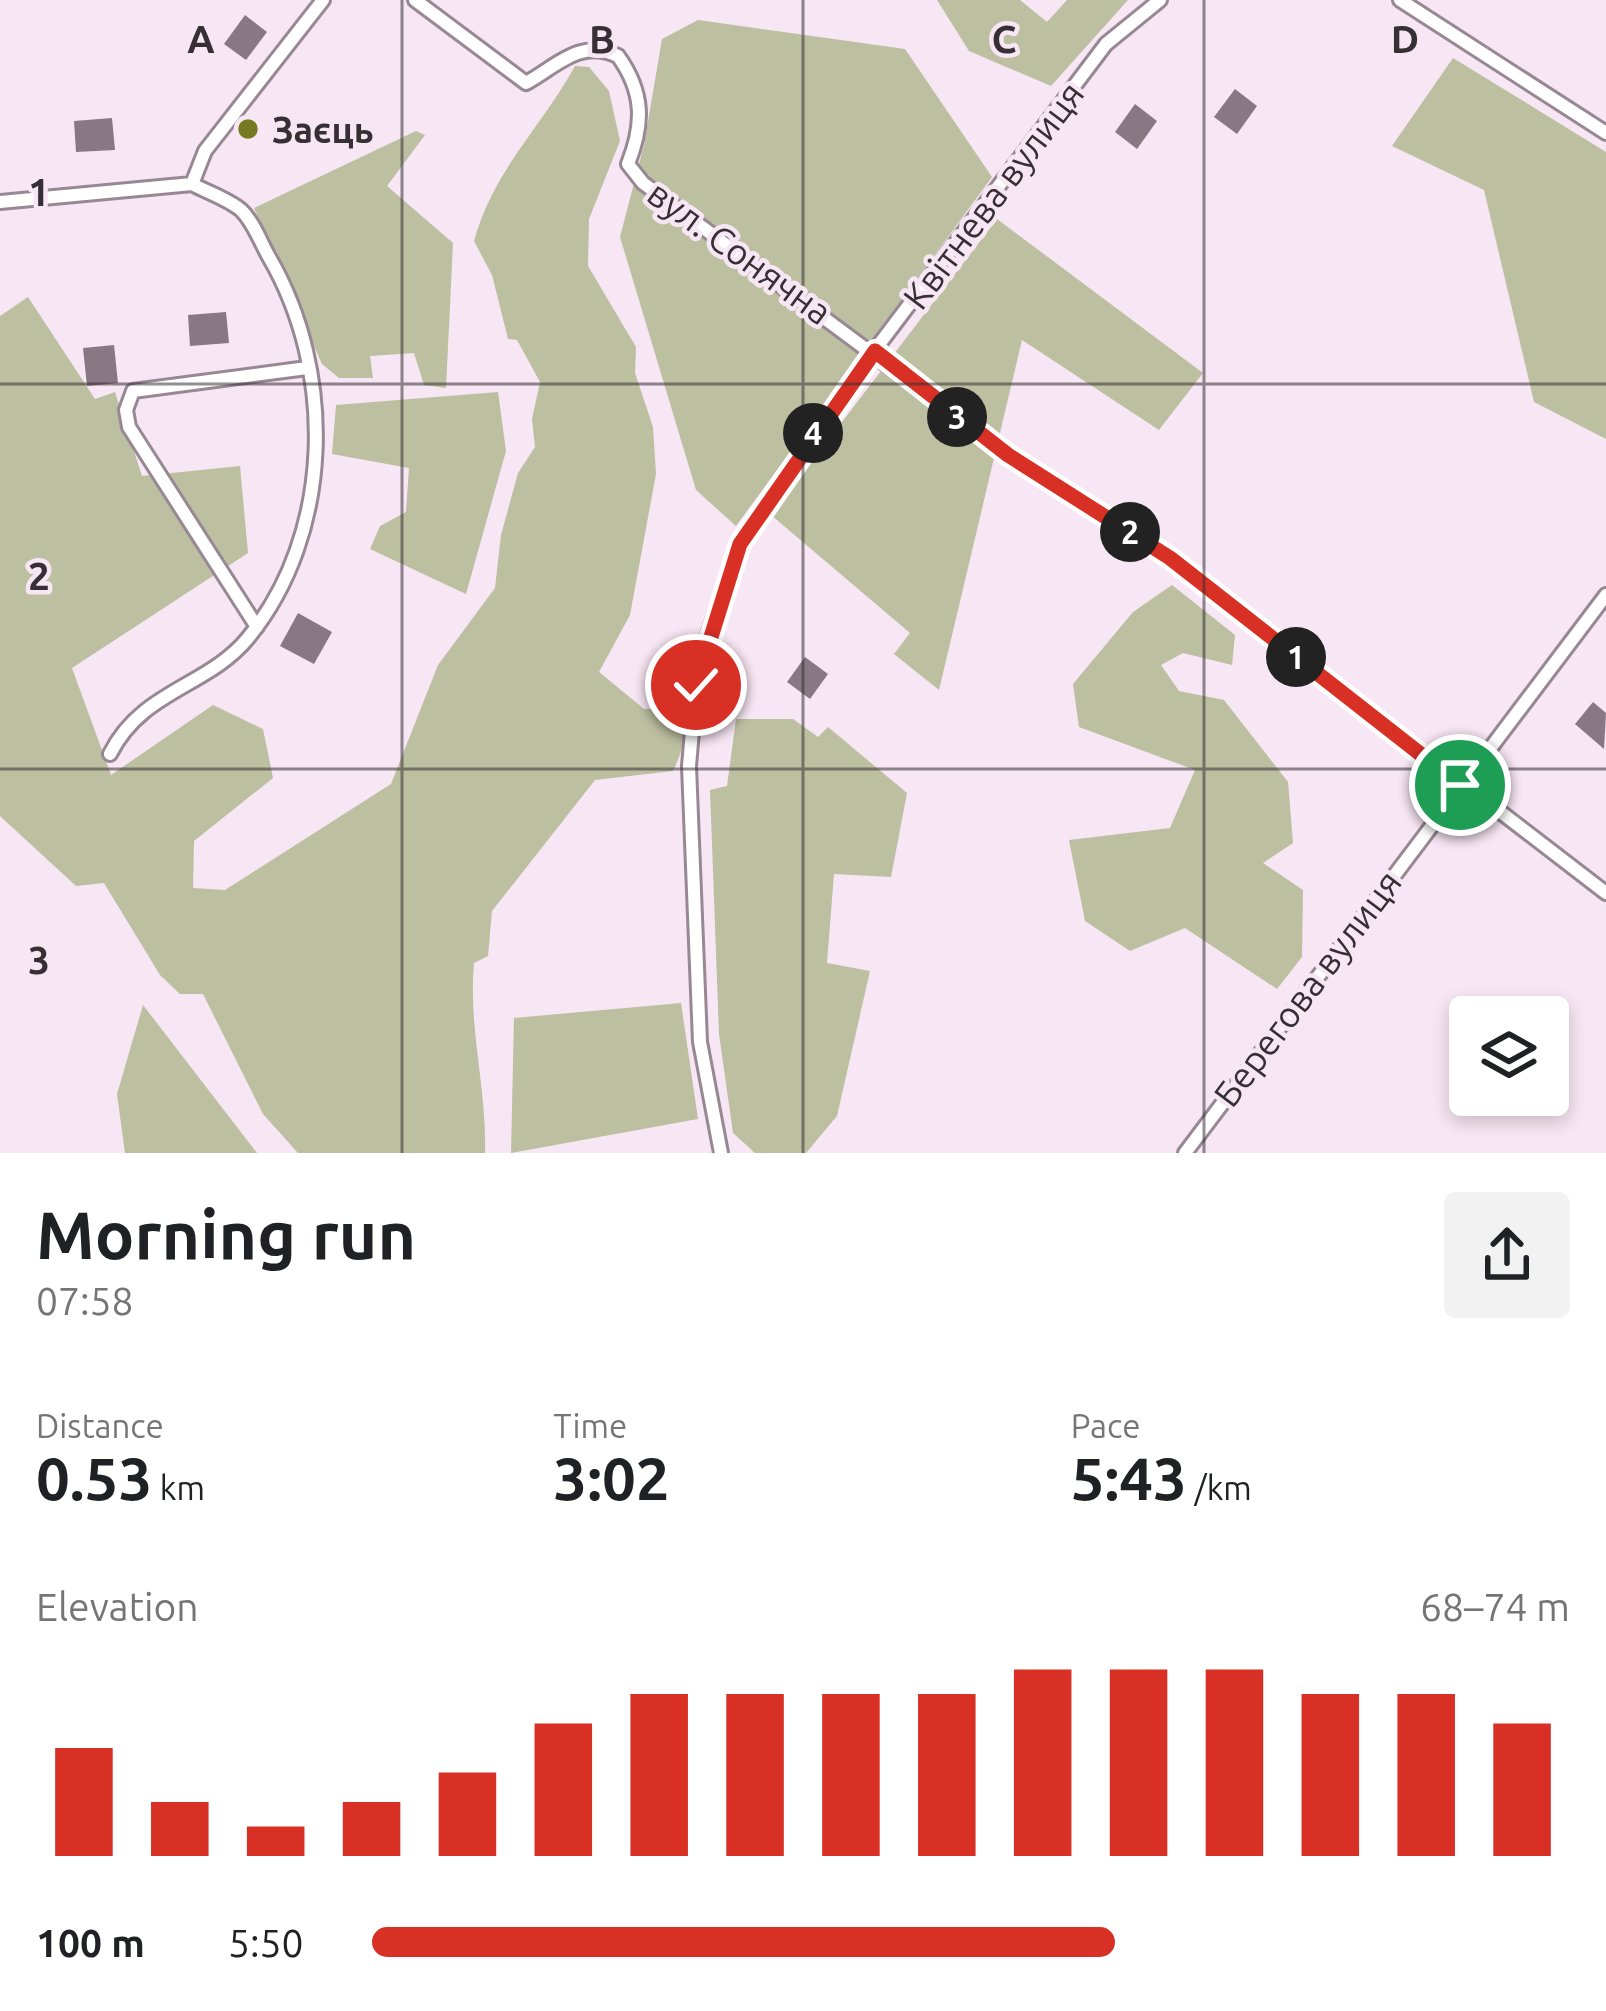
<!DOCTYPE html>
<meta charset="utf-8">
<style>
:root{--surface:#fff;--page:#f2f2f2;--text:#202124;--muted:#757577;--accent:#d93025}
body{margin:0;font-family:Ubuntu,sans-serif;background:var(--page);color:var(--text);height:100vh;display:flex;flex-direction:column;font-size:45px;white-space:nowrap}
*{box-sizing:border-box;margin:0}
p{font-size:39px;color:var(--muted)}
.icon{flex:none;width:66px;height:66px;fill:none;stroke:currentColor;stroke-width:2;stroke-linecap:round;stroke-linejoin:round}
.map{position:relative;height:1153px;overflow:hidden}
.details{display:flex;flex-direction:column;background:var(--surface);flex:1}
.details>*{flex:none}
.controls{position:absolute;left:1449px;top:996px;display:grid;gap:24px}
.controls a{display:grid;place-items:center;width:120px;height:120px;border-radius:12px;background:var(--surface);box-shadow:0 6px 18px #0003;font-size:60px}
.pin{position:absolute;display:grid;place-items:center;width:102px;height:102px;color:#fff;margin:-51px;border:6px solid #fff;border-radius:50%;box-shadow:0 3px 12px #0007}
.km{position:absolute;width:60px;height:60px;margin:-30px;border-radius:50%;background:#222;color:#fff;font-size:33px;line-height:60px;text-align:center}
.round{display:grid;place-items:center;flex:none;width:126px;height:126px;border-radius:12px;background:var(--page)}
.summary{display:flex;align-items:center;justify-content:space-between;height:204px;padding:0 36px}
h1{font-size:66px;font-weight:700;line-height:90px}
.figures{display:grid;grid-template-columns:repeat(3,1fr);gap:18px;height:204px;padding:12px 36px}
.figures div{display:grid;align-content:center}
.figures b{font-size:60px;font-weight:700}
.figures small{font-size:33px;font-weight:400}
.figures p{font-size:33px}
.chart{height:336px;padding:24px 36px}
.chart p{display:flex;justify-content:space-between}
.chart svg{width:100%;height:216px;margin-top:12px;stroke:var(--accent);stroke-width:6}
ul{padding:0 36px;list-style:none;font-size:39px}
li{display:grid;grid-template-columns:192px 144px 1fr;align-items:center;height:90px}
li i{height:30px;border-radius:15px;background:var(--accent)}
.map>svg:first-child{display:block}
</style>
<div class="map">
<svg width="1606" height="1153" viewBox="0 0 1606 1153">
<rect width="100%" height="100%" fill="#f7e6f3"/>
<path fill="#bcbfa0" d="M 937,0 L 1020,0 L 1047,22 L 1067,0 L 1128,0 L 1051,86 L 969,51 Z
M 698,20 L 905,49 L 992,177 L 736,526 L 696,490 L 620,237 L 644,145 L 662,39 Z
M 1453,58 L 1606,152 L 1606,439 L 1534,402 L 1484,190 L 1392,146 Z
M 575,66 L 589,67 L 609,91 L 620,141 L 589,219 L 588,266 L 636,347 L 635,373 L 653,427 L 656,474 L 630,615 L 599,672 L 644,709 L 674,709 C 689,730 684,748 673,771 L 595,780 L 492,911 L 488,956 L 474,963 C 468,1027 487,1089 485,1153 L 298,1153 L 263,1114 L 203,994 L 180,994 L 160,975 L 104,883 L 76,886 L 0,816 L 0,316 L 28,297 L 95,399 L 115,392 L 142,476 L 240,466 L 248,553 L 72,668 L 111,775 L 213,705 L 263,729 L 273,778 L 194,841 L 193,888 L 225,890 L 391,784 L 438,665 L 495,588 L 501,535 L 518,473 L 535,447 L 532,419 L 540,382 L 517,340 L 508,339 L 492,275 L 474,241 C 494,169 541,128 575,66 Z
M 416,131 L 425,135 L 387,186 L 453,243 L 446,388 L 424,385 L 414,353 L 370,356 L 373,378 L 339,378 L 322,364 L 254,208 Z
M 997,219 L 1203,373 L 1159,430 L 1022,340 L 939,690 L 894,654 L 910,633 L 771,515 Z
M 498,392 L 506,451 L 466,594 L 370,549 L 380,526 L 406,512 L 409,468 L 332,454 L 336,405 Z
M 1172,585 L 1235,635 L 1232,665 L 1183,653 L 1161,665 L 1179,691 L 1224,700 L 1288,782 L 1293,843 L 1263,863 L 1303,890 L 1302,957 L 1277,989 L 1185,928 L 1130,951 L 1085,921 L 1069,840 L 1170,828 L 1195,770 L 1079,727 L 1073,684 L 1133,612 Z
M 736,719 L 793,719 L 818,737 L 828,727 L 907,793 L 891,877 L 834,874 L 827,963 L 870,971 L 837,1116 L 806,1153 L 755,1153 L 733,1133 L 719,1034 L 710,790 L 727,786 Z
M 681,1003 L 698,1119 L 511,1153 L 514,1018 Z
M 143,1005 L 257,1153 L 125,1153 L 117,1094 Z"/>
<path fill="#877884" d="M 245,15 L 267,32 L 246,60 L 224,44 Z
M 1235,89 L 1257,106 L 1237,134 L 1214,117 Z
M 1135,104 L 1157,121 L 1137,149 L 1115,132 Z
M 112,118 L 115,150 L 76,152 L 74,121 Z
M 226,312 L 229,343 L 190,346 L 188,315 Z
M 114,345 L 118,383 L 87,386 L 83,348 Z
M 298,613 L 332,632 L 314,664 L 280,646 Z
M 805,657 L 828,674 L 810,699 L 787,682 Z
M 1593,702 L 1606,713 L 1604,749 L 1575,724 Z"/>
<g fill="none" stroke-linecap="round" stroke-linejoin="round">
<defs>
<path id="street" d="M 415,0 L 526,83 C 557,66 580,38 618,56 C 644,92 644,124 628,164 L 643,183 L 1008,455 L 1170,558 L 1606,893
M 1400,0 L 1606,133
M 192,184 L 205,151 L 323,0
M 0,202 L 192,184
M 257,627 L 129,427 L 126,410 L 133,391 L 307,368
M 110,754 C 142,690 208,687 248,638 C 333,534 336,372 269,257 C 261,243 253,221 241,210 C 228,199 207,192 192,184
M 721,1153 L 700,1042 L 689,766 L 696,685 L 709,632 L 740,544 L 822,420 L 1106,44 L 1160,0
M 1185,1153 L 1606,595"/>
</defs>
<use href="#street" stroke="#978894" stroke-width="18"/>
<use href="#street" stroke="#fff" stroke-width="12"/>
</g>
<g fill="none" stroke-linecap="round" stroke-linejoin="round">
<defs>
<path id="route" d="M 696,685 L 740,544 L 875,351 L 1008,455 L 1170,558 L 1460,785"/>
</defs>
<use href="#route" stroke="#fff" stroke-width="24"/>
<use href="#route" stroke="#d93025" stroke-width="15"/>
</g>
<path fill="none" stroke="#362f34" stroke-width="3" stroke-opacity="0.55" d="M 402,0 L 402,1153M 803,0 L 803,1153M 1204,0 L 1204,1153M 0,384 L 1606,384M 0,769 L 1606,769"/>
<circle fill="#777a22" stroke="#f7e6f3" stroke-width="4.5" cx="248" cy="129" r="12"/>
<g text-anchor="middle" dominant-baseline="central" stroke-width="9" stroke-linejoin="round" paint-order="stroke">
<g font-size="36" font-weight="bold" fill="#362f34" stroke="#f7e6f3" text-anchor="start">
<text x="272" y="129">Заєць</text>
</g>
<g font-size="36" fill="#362f34" stroke="#f7e6f3">
<text transform="translate(993 195) rotate(-53)">Квітнева вулиця</text>
<text transform="translate(740 252) rotate(36)">вул. Сонячна</text>
<text transform="translate(1307 988) rotate(-53)">Берегова вулиця</text>
</g>
</g>
<g font-size="39" text-anchor="middle" font-weight="bold" fill="#362f34" stroke="#f7e6f3" stroke-width="9" stroke-linejoin="round" paint-order="stroke">
<text x="201" y="53">A</text>
<text x="602" y="53">B</text>
<text x="1004" y="53">C</text>
<text x="1405" y="53">D</text>
<text x="39" y="206">1</text>
<text x="39" y="590">2</text>
<text x="39" y="974">3</text>
</g>
</svg>
<div class="controls">
<a><svg class="icon" aria-label="layers" viewBox="0 0 24 24"><path d="M12 4l9 5-9 5-9-5zM3 14l9 5 9-5"/></svg></a>
</div>
<div class="pin" style="left:1460px;top:785px;background:#1e9e55"><svg class="icon" aria-label="arrive" viewBox="0 0 24 24"><path d="M6 21V4h12l-3 4 3 4H6"/></svg></div>
<div class="pin" style="left:696px;top:685px;background:#d93025"><svg class="icon" aria-label="check" viewBox="0 0 24 24"><path d="M5 12l5 5 9-10"/></svg></div>
<b class="km" style="left:1296px;top:657px">1</b>
<b class="km" style="left:1130px;top:532px">2</b>
<b class="km" style="left:957px;top:417px">3</b>
<b class="km" style="left:813px;top:433px">4</b>
</div>
<section class="details">
<div class="summary"><div><h1>Morning run</h1><p>07:58</p></div><a class="round"><svg class="icon" aria-label="share" viewBox="0 0 24 24"><path d="M12 15V3M7 8l5-5 5 5M5 13v7h14v-7"/></svg></a></div>
<div class="figures">
<div><p>Distance</p><b>0.53<small> km</small></b></div>
<div><p>Time</p><b>3:02</b></div>
<div><p>Pace</p><b>5:43<small> /km</small></b></div>
</div>
<div class="chart"><p><span>Elevation</span>68–74 m</p>
<svg viewBox="0 0 160 44" preserveAspectRatio="none"><path d="M5 44V22M15 44V33M25 44V38M35 44V33M45 44V27M55 44V17M65 44V11M75 44V11M85 44V11M95 44V11M105 44V6M115 44V6M125 44V6M135 44V11M145 44V11M155 44V17"/></svg>
</div>
<ul>
<li><b>100 m</b>5:50<i style="width:62%"></i></li>
</ul>
</section>
